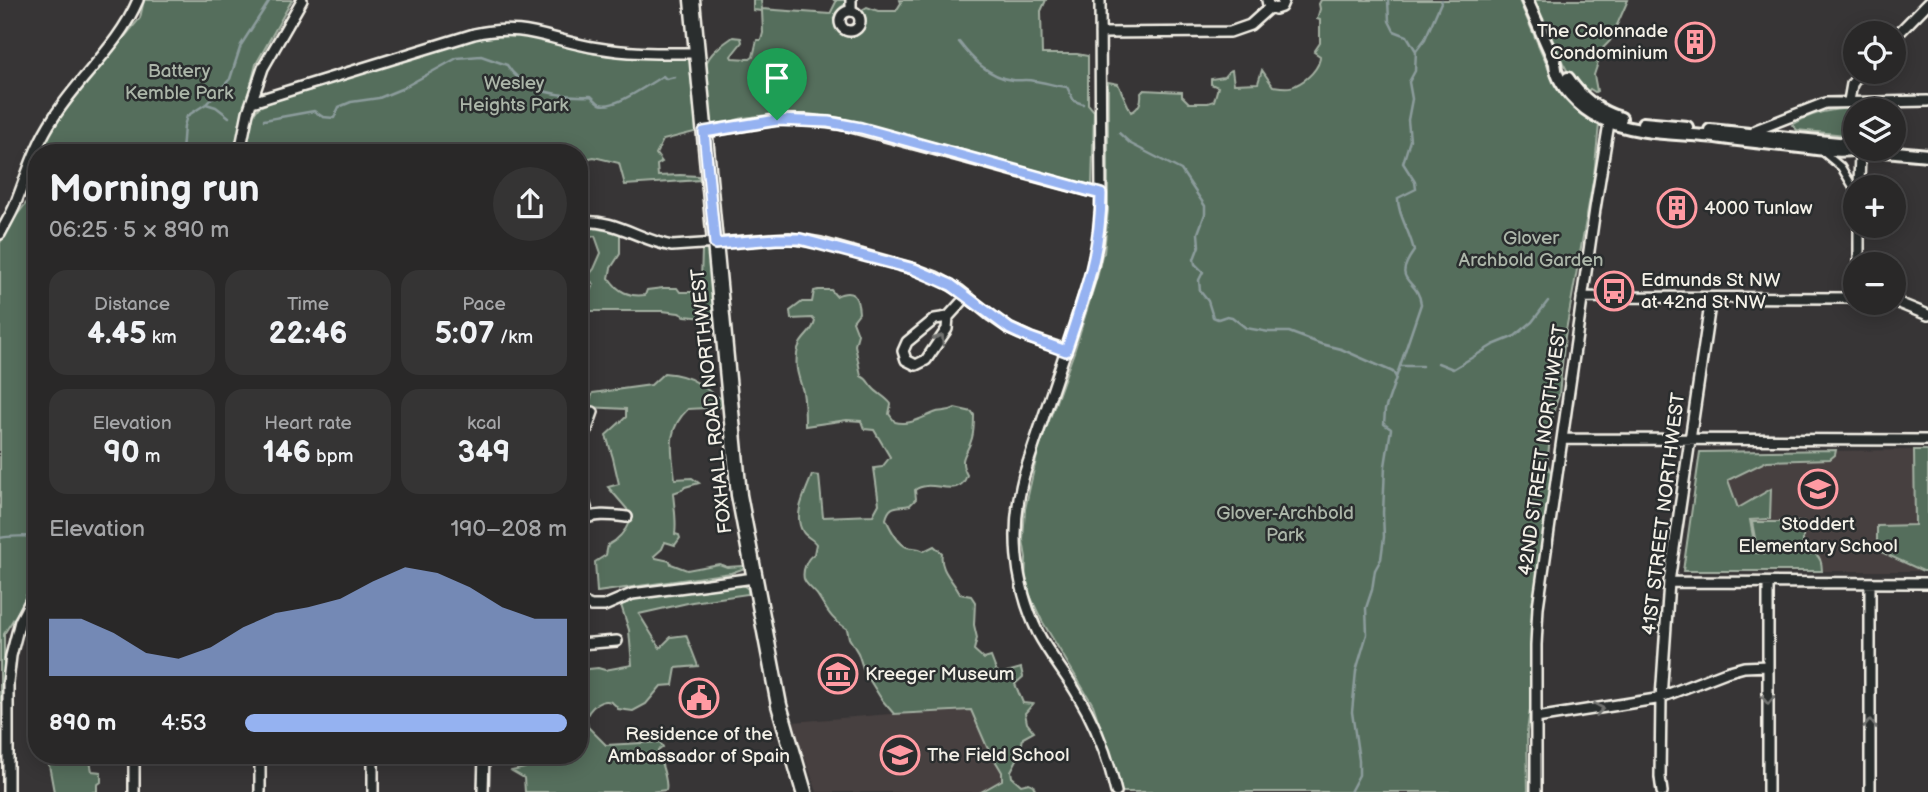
<!DOCTYPE html>
<meta charset="utf-8">
<style>
:root{--surface:#292828;--page:#353434;--text:#f1f3f6;--muted:#a5a6a8;--line:#454445;--accent:#95b2f1}
body{margin:0;font-family:"Balsamiq Sans",sans-serif;background:var(--page);color:var(--text);height:100vh;display:flex;flex-direction:column;font-size:26px;white-space:nowrap}
*{box-sizing:border-box;margin:0}
p{font-size:23px;color:var(--muted)}
.icon{flex:none;width:38px;height:38px;fill:none;stroke:currentColor;stroke-width:2;stroke-linecap:round;stroke-linejoin:round}
.map{position:relative;flex:1;overflow:hidden}
.panel{position:absolute;left:28px;top:144px;width:560px;height:620px;display:flex;flex-direction:column;background:var(--surface);border-radius:28px;box-shadow:0 4px 18px #0003,0 0 0 2px var(--line)}
.panel>*{flex:none}
.tools{position:absolute;left:1843px;top:21px;display:grid;gap:14px}
.tools a{display:grid;place-items:center;width:63px;height:63px;border-radius:50%;background:var(--surface);box-shadow:0 4px 18px #0003,0 0 0 2px var(--line);font-size:35px}
.pin{position:absolute;display:grid;place-items:center;width:60px;height:60px;color:#fff;margin:-72px -30px;border-radius:50% 50% 50% 0;rotate:-45deg;box-shadow:0 0 7px #0007}
.pin .icon{rotate:45deg}
.round{display:grid;place-items:center;flex:none;width:74px;height:74px;border-radius:37px;background:var(--page)}
.overview{display:flex;align-items:center;justify-content:space-between;height:119px;padding:0 21px}
h1{font-size:38px;font-weight:800;line-height:52px}
.metrics{display:grid;grid-template-columns:repeat(3,1fr);gap:10px;height:119px;padding:7px 21px}
.metrics div{display:grid;align-content:center;border-radius:18px;background:var(--page);text-align:center}
.metrics b{font-size:30px;font-weight:800}
.metrics small{font-size:19px;font-weight:400}
.metrics p{font-size:19px}
.chart{height:196px;padding:14px 21px}
.chart p{display:flex;justify-content:space-between}
.chart svg{width:100%;height:126px;margin-top:7px;fill:var(--accent);opacity:.7}
ul{padding:0 21px;list-style:none;font-size:23px}
li{display:grid;grid-template-columns:112px 84px 1fr;align-items:center;height:52px}
li i{height:18px;border-radius:9px;background:var(--accent)}
.map>svg:first-child{display:block}
</style>
<div class="map">
<svg width="1928" height="792" viewBox="0 0 1928 792">
<rect width="100%" height="100%" fill="#373536"/>
<filter id="ink" filterUnits="userSpaceOnUse"><feTurbulence type="fractalNoise" baseFrequency=".0143" numOctaves="2"/><feDisplacementMap in="SourceGraphic" scale="14" xChannelSelector="R" yChannelSelector="G"/><feConvolveMatrix kernelMatrix="1 2 1 2 8 2 1 2 1" color-interpolation-filters="sRGB"/></filter>
<g filter="url(#ink)">
<path fill="#463f3f" d="M 1914,450 L 1915,526 L 1888,557 L 1923,571 L 1725,571 L 1721,452 Z
M 975,707 L 1017,792 L 817,792 L 792,722 Z"/>
<path fill="#556e5c" stroke="#a4b0a2" stroke-width="2" d="M 144,0 L 292,0 L 256,64 L 234,152 L 39,152 L 58,118 L 140,18 Z
M 753,0 L 761,0 L 762,9 L 830,14 L 836,2 L 834,0 L 845,0 L 845,4 C 833,13 830,19 839,33 L 846,36 L 856,36 C 864,27 867,22 862,10 L 867,7 L 878,11 L 896,11 L 901,3 L 900,0 L 1046,0 L 1041,11 L 1042,54 L 1077,54 L 1088,56 L 1088,104 L 1094,111 L 1092,188 L 884,130 L 831,118 L 776,114 L 743,118 L 713,127 C 711,114 702,77 706,65 C 709,53 723,44 733,37 L 741,38 L 742,42 L 731,56 L 732,58 L 750,59 L 753,57 L 757,40 L 761,40 L 763,33 L 762,11 L 753,10 Z
M 1321,0 L 1519,0 L 1552,77 L 1566,98 L 1599,124 L 1594,176 L 1565,336 L 1559,395 L 1553,413 L 1547,464 L 1554,479 L 1542,544 L 1540,571 L 1535,590 L 1532,621 L 1530,710 L 1527,732 L 1528,792 L 1122,792 L 1093,705 L 1042,621 L 1025,585 L 1026,558 L 1023,540 L 1025,509 L 1038,451 L 1074,352 L 1098,274 L 1102,255 L 1104,253 L 1108,211 L 1108,82 L 1118,84 L 1131,112 C 1139,109 1142,101 1141,93 L 1144,90 L 1182,92 L 1182,96 L 1189,103 L 1208,103 L 1214,101 L 1218,87 L 1211,84 L 1211,79 L 1224,77 L 1229,71 L 1232,70 L 1234,84 L 1258,83 L 1262,70 L 1273,86 C 1280,87 1290,89 1296,85 C 1307,80 1320,68 1320,56 L 1314,52 L 1320,43 L 1320,20 L 1317,19 L 1320,9 L 1319,4 Z
M 1534,0 L 1628,0 L 1610,41 L 1603,48 L 1594,75 L 1597,91 L 1595,92 L 1590,89 L 1584,95 C 1561,67 1549,33 1534,0 Z
M 520,35 L 595,54 L 635,57 L 699,57 L 702,130 L 663,140 L 656,154 L 662,162 L 657,165 L 658,176 L 680,175 L 698,176 L 700,180 L 625,185 L 619,163 L 594,157 L 589,158 L 584,176 L 580,177 L 579,152 L 245,152 L 251,118 L 259,107 L 282,97 L 311,90 L 380,65 L 470,39 Z
M 1899,108 L 1900,112 L 1894,117 L 1894,110 L 1855,110 L 1855,136 L 1797,130 L 1792,125 C 1823,104 1864,108 1899,108 Z
M 37,158 L 37,589 L 25,601 L 4,634 L 4,702 L 0,702 L 0,243 L 14,219 L 30,198 L 28,181 Z
M 593,228 L 620,233 L 620,254 L 611,268 L 609,278 C 618,292 629,297 645,295 L 647,290 L 663,288 L 677,288 L 680,292 L 698,292 L 701,280 L 702,250 L 710,250 L 715,319 L 685,316 L 679,313 L 662,311 L 579,311 L 579,296 L 591,291 L 594,284 L 588,279 L 588,276 L 594,269 L 601,253 L 595,236 L 582,239 L 579,238 L 579,230 Z
M 818,290 L 831,290 L 836,296 C 854,288 858,297 859,313 L 853,321 L 858,334 L 855,345 L 861,376 C 868,379 868,383 873,388 C 878,394 886,397 891,404 L 889,414 L 895,422 C 909,426 921,418 934,413 C 941,410 946,413 955,408 L 972,412 L 974,415 C 974,422 974,431 972,438 C 968,454 957,457 967,475 C 959,501 931,477 915,490 L 916,499 L 910,505 C 898,508 890,503 886,519 C 890,528 897,543 907,547 C 913,549 917,547 924,551 L 934,546 L 942,553 C 939,570 953,580 960,594 L 971,596 L 975,602 L 974,625 L 977,638 L 974,650 L 984,659 L 991,657 L 996,670 L 1000,674 L 1021,668 L 1023,677 L 1015,684 L 1023,703 L 1033,704 L 1025,713 L 1027,723 L 1034,732 L 1023,738 L 1020,754 L 1011,771 L 1012,777 L 1021,785 L 1029,783 L 1033,785 L 1036,792 L 981,792 L 1002,780 L 1002,772 L 987,747 L 971,710 L 894,714 L 882,700 L 864,671 L 858,653 L 849,638 L 847,629 C 830,618 829,613 818,596 C 814,590 806,585 804,579 C 802,570 807,558 814,554 L 816,544 C 813,539 806,537 803,532 C 792,515 806,492 812,475 L 819,476 L 823,517 L 873,515 L 879,504 L 874,468 L 882,467 L 890,457 L 874,430 L 864,429 L 861,421 L 847,420 L 805,426 C 805,415 805,403 803,392 C 799,376 795,371 797,354 C 798,338 813,334 815,321 L 812,318 L 791,319 L 790,311 L 802,302 L 812,302 L 814,291 Z
M 664,373 C 676,374 688,376 698,383 C 707,388 713,397 724,399 L 725,407 L 688,409 C 665,431 672,451 675,479 L 692,478 L 699,483 L 685,487 L 682,490 L 673,493 C 674,506 677,521 675,534 L 679,535 L 680,538 L 675,545 L 665,542 L 662,549 L 654,556 L 656,558 L 670,561 L 671,564 L 687,570 L 719,564 L 727,567 L 742,566 L 745,568 L 731,573 L 597,592 L 595,562 L 606,555 L 608,545 C 618,540 626,530 630,520 L 627,509 L 608,487 L 619,484 L 613,458 L 606,435 L 626,417 L 626,409 L 587,407 L 593,393 L 651,385 Z
M 1836,450 L 1835,455 L 1830,459 L 1767,461 L 1728,480 L 1738,508 L 1771,489 L 1770,519 L 1750,520 L 1756,553 L 1815,554 C 1821,557 1822,565 1822,571 L 1683,571 L 1700,452 Z
M 1914,450 L 1928,450 L 1928,571 L 1923,571 L 1879,551 L 1877,546 L 1877,526 L 1915,525 Z
M 1752,522 L 1803,522 L 1803,546 L 1786,547 L 1781,545 L 1777,549 L 1757,549 Z
M 743,585 L 748,589 L 748,594 L 692,602 L 639,614 L 660,648 L 671,637 L 686,635 L 698,666 L 676,668 L 673,685 L 661,686 L 646,704 L 633,711 L 618,709 C 609,693 592,704 586,717 L 588,727 L 606,745 L 660,742 L 663,747 L 658,751 C 660,762 669,781 666,790 L 651,792 L 525,792 L 524,778 L 512,771 L 525,768 L 529,760 L 526,756 L 517,754 L 579,754 L 579,670 L 598,668 L 605,670 L 632,665 L 629,630 L 621,605 L 636,599 Z
M 47,754 L 85,754 L 90,761 L 92,771 L 101,772 L 101,782 L 97,785 L 97,792 L 54,792 Z"/>
<g fill="none" stroke-linecap="round" stroke-linejoin="round">
<path stroke="#8c9c9c" stroke-width="2.5" d="M 1388,0 L 1389,21 L 1394,31 L 1407,36 L 1416,51
M 959,42 C 972,59 989,77 1012,80 C 1019,81 1027,79 1034,81 C 1045,82 1055,86 1067,87 L 1074,101 L 1083,104
M 206,104 L 216,107 L 229,117
M 264,120 L 314,111 L 323,117 L 334,118 L 339,107 L 351,102 L 379,98 L 401,89 L 457,58 L 481,56 L 507,65 C 524,93 561,97 591,96 C 594,99 597,102 600,104 C 614,110 650,83 663,76 L 666,79 L 675,77
M 1119,133 L 1131,144 L 1181,170 L 1205,206 L 1205,214 L 1198,233 L 1199,246 L 1194,259 L 1195,264 L 1203,272 L 1199,280 L 1200,291 L 1208,301 L 1213,317 L 1218,319 L 1227,316 L 1232,317 L 1246,328 L 1269,332 L 1289,332 L 1321,344 L 1341,349 L 1393,372 L 1396,377
M 182,152 L 184,126 L 187,116 L 206,104 L 230,79 L 241,45 L 270,0
M 1438,363 L 1453,369 L 1493,345 L 1515,336 L 1532,322 L 1548,301
M 1401,366 L 1422,366
M 0,538 C 7,536 29,536 37,537
M 1350,792 L 1359,775 L 1359,760 L 1352,712 L 1356,671 L 1367,634 L 1366,608 L 1372,590 L 1375,570 L 1381,559 L 1384,537 L 1383,513 L 1385,466 L 1391,429 L 1384,424 L 1385,410 L 1421,304 C 1418,277 1390,284 1414,251 C 1411,234 1397,213 1398,198 L 1416,189 L 1415,182 L 1403,163 L 1410,140 L 1408,120 L 1412,99 L 1409,82 L 1415,71 L 1416,51 L 1425,39 L 1442,0"/>
<defs>
<path id="pedestrian" d="M 1823,152 L 1841,167 L 1855,190"/>
<path id="minor" d="M 851,0 L 851,11
M 1100,0 L 1101,209 L 1098,241 L 1090,278 L 1024,475 C 1010,528 1014,583 1038,633 C 1049,654 1064,672 1076,692 C 1095,723 1108,756 1116,792
M 1267,0 L 1268,5 L 1275,9 L 1281,7 L 1284,0
M840 21a10 10 0 1 1 20 0a10 10 0 1 1-20 0Z
M 1100,33 L 1230,32 L 1250,25 L 1270,7
M 1894,38 L 1928,3
M 1849,101 L 1852,84 L 1861,72
M 252,102 L 474,34 C 524,22 551,41 598,48 C 631,54 664,53 697,53
M 704,132 L 777,120 L 805,120 L 840,124 L 1101,194
M 1753,140 L 1754,133 L 1756,130 L 1825,103 L 1928,101
M 240,152 L 248,112 L 263,68 L 302,0
M 1859,187 L 1860,149
M 579,222 C 614,218 639,240 672,246 L 789,238 L 821,243 L 914,269 L 936,277 L 959,290 L 991,316 L 1010,329 L 1030,338 L 1066,350
M 0,234 C 5,224 11,215 15,205 C 27,175 35,145 54,117 C 81,75 118,47 138,0
M 1859,264 L 1859,226
M 1582,297 L 1855,298
M 1894,297 L 1901,304 L 1928,315
M 948,317 L 947,329 L 926,360 L 916,365 L 906,360 L 903,351 L 907,342 L 935,319 L 948,317 L 967,296
M 579,439 L 587,429 L 593,412
M 1563,439 L 1928,440
M 579,485 L 589,517
M 579,521 C 595,513 609,515 627,517
M 1669,582 L 1928,583
M 1870,583 L 1870,792
M 579,601 L 591,606 L 604,606 L 632,594 L 754,578
M 579,644 L 617,641
M 1536,718 L 1656,699 L 1726,672 L 1744,667 L 1768,666
M 8,792 L 8,682 L 11,656 L 20,621 L 37,588
M 134,792 L 134,754
M 260,792 L 260,754
M 373,792 L 373,765
M 483,792 L 484,754
M 1536,792 L 1536,645 L 1538,607 L 1595,209 L 1610,117
M 1662,792 L 1660,777 L 1661,698 L 1669,582 L 1711,298
M 1768,792 L 1768,583"/>
<path id="tertiary" d="M 1527,0 L 1555,63 C 1556,85 1581,109 1600,118 C 1635,135 1678,133 1716,137 C 1744,141 1772,144 1800,147 C 1819,149 1840,153 1858,149
M 1568,78 C 1581,98 1598,111 1621,118
M 1643,123 L 1687,127
M 1710,130 L 1848,144 L 1855,146
M 1863,149 L 1928,155"/>
<path id="primary" d="M 692,0 L 739,495 L 779,705 L 804,792"/>
</defs>
<use href="#pedestrian" stroke="#f4f1e8" stroke-width="11"/>
<use href="#minor" stroke="#f4f1e8" stroke-width="14"/>
<use href="#tertiary" stroke="#f4f1e8" stroke-width="16"/>
<use href="#primary" stroke="#f4f1e8" stroke-width="19"/>
<use href="#pedestrian" stroke="#2a2d2e" stroke-width="6"/>
<use href="#minor" stroke="#2a2d2e" stroke-width="9"/>
<use href="#tertiary" stroke="#2a2d2e" stroke-width="10"/>
<use href="#primary" stroke="#2a2d2e" stroke-width="14"/>
</g>
<defs><path id="oneway-chevron" d="M-2-3.5L2.5 0L-2 3.5" fill="none" stroke-width="1.6" stroke-linecap="round" stroke-linejoin="round" transform="scale(1.75)"/></defs>
<g stroke="#71726f">
<use href="#oneway-chevron" transform="translate(940 339) rotate(-56)"/>
<use href="#oneway-chevron" transform="translate(1768 700) rotate(90)"/>
<use href="#oneway-chevron" transform="translate(1599 709) rotate(-9)"/>
<use href="#oneway-chevron" transform="translate(1870 724) rotate(-90)"/>
</g>
</g>
<g fill="none" stroke-linecap="round" stroke-linejoin="round" filter="url(#ink)">
<defs>
<path id="route" d="M 777,120 L 828,122 L 861,128 L 1101,194 C 1101,251 1084,297 1066,351 L 1030,338 L 1010,329 L 951,285 L 914,269 L 800,239 L 776,239 L 715,244 L 704,132 Z"/>
</defs>
<use href="#route" stroke="#fff" stroke-width="14"/>
<use href="#route" stroke="#95b2f1" stroke-width="9"/>
</g>
<defs>
<symbol id="building-ring" viewBox="-11 -11 22 22"><circle r="9.5" fill="#2a2d2e" stroke="#ff9aa2" stroke-width="1.5"/><path d="M-4-6H4V6H1V3H-1V6H-4ZM-2.5-4.3h1.7v1.8h-1.7ZM.8-4.3h1.7v1.8H.8ZM-2.5-1h1.7V.8h-1.7ZM.8-1h1.7V.8H.8Z" fill="#ff9aa2"/></symbol>
<symbol id="bus-ring" viewBox="-11 -11 22 22"><circle r="9.5" fill="#2a2d2e" stroke="#ff9aa2" stroke-width="1.5"/><path d="M-5-6H5V4H4V6H2V4H-2V6H-4V4H-5ZM-3.5-4V0h7V-4ZM-3.5 1.2v1.5H-2V1.2ZM2 1.2v1.5H3.5V1.2Z" fill="#ff9aa2"/></symbol>
<symbol id="school-ring" viewBox="-11 -11 22 22"><circle r="9.5" fill="#2a2d2e" stroke="#ff9aa2" stroke-width="1.5"/><path d="M0-5L7-2L0 1L-7-2ZM-4 1L0 2.5L4 1V4Q0 6-4 4Z" fill="#ff9aa2"/></symbol>
<symbol id="museum-ring" viewBox="-11 -11 22 22"><circle r="9.5" fill="#2a2d2e" stroke="#ff9aa2" stroke-width="1.5"/><path d="M0-6L6-3V-2H-6V-3ZM-5-1h2V3h-2ZM-1-1h2V3h-2ZM3-1h2V3H3ZM-6 4H6V6H-6Z" fill="#ff9aa2"/></symbol>
<symbol id="civic-ring" viewBox="-11 -11 22 22"><circle r="9.5" fill="#2a2d2e" stroke="#ff9aa2" stroke-width="1.5"/><path d="M-.6-6.5H3V-4.5H.6V-3L4-1V1h2V6H-6V1h2V-1L-.6-3ZM-1.2 2.5V6h2.4V2.5Z" fill="#ff9aa2"/></symbol>
</defs>
<g fill-rule="evenodd">
<use href="#building-ring" x="1673" y="20" width="44" height="44"/>
<use href="#building-ring" x="1655" y="186" width="44" height="44"/>
<use href="#bus-ring" x="1592" y="269" width="44" height="44"/>
<use href="#school-ring" x="1796" y="467" width="44" height="44"/>
<use href="#museum-ring" x="816" y="652" width="44" height="44"/>
<use href="#civic-ring" x="677" y="676" width="44" height="44"/>
<use href="#school-ring" x="878" y="733" width="44" height="44"/>
</g>
<g text-anchor="middle" dominant-baseline="central" stroke-width="5" stroke-linejoin="round" paint-order="stroke">
<g font-size="19" fill="#f4f1e8" stroke="#2a2d2e" text-anchor="start">
<text x="1668" y="31" text-anchor="end">The Colonnade<tspan x="1668" dy="22">Condominium</tspan></text>
<text x="1704" y="208">4000 Tunlaw</text>
<text x="1641" y="280">Edmunds St NW<tspan x="1641" dy="22">at 42nd St NW</tspan></text>
<text x="1818" y="524" text-anchor="middle">Stoddert<tspan x="1818" dy="22">Elementary School</tspan></text>
<text x="865" y="674">Kreeger Museum</text>
<text x="699" y="734" text-anchor="middle">Residence of the<tspan x="699" dy="22">Ambassador of Spain</tspan></text>
<text x="927" y="755">The Field School</text>
</g>
<g font-size="19" fill="#acb6a9" stroke="#2a2d2e">
<text x="179" y="71">Battery<tspan x="179" dy="22">Kemble Park</tspan></text>
<text x="514" y="83">Wesley<tspan x="514" dy="22">Heights Park</tspan></text>
<text x="1531" y="238">Glover<tspan x="1531" dy="22">Archbold Garden</tspan></text>
<text x="1285" y="513">Glover-Archbold<tspan x="1285" dy="22">Park</tspan></text>
</g>
<g font-size="19" fill="#f4f1e8" stroke="#2a2d2e">
<text transform="translate(712 401) rotate(-96)">FOXHALL ROAD NORTHWEST</text>
<text transform="translate(1543 450) rotate(-82)">42ND STREET NORTHWEST</text>
<text transform="translate(1664 514) rotate(-83)">41ST STREET NORTHWEST</text>
</g>
</g>
</svg>
<div class="tools">
<a><svg class="icon" aria-label="locate" viewBox="0 0 24 24"><circle cx="12" cy="12" r="6"/><path d="M12 2v4M12 18v4M2 12h4M18 12h4"/></svg></a>
<a><svg class="icon" aria-label="layers" viewBox="0 0 24 24"><path d="M12 4l9 5-9 5-9-5zM3 14l9 5 9-5"/></svg></a>
<a>+</a>
<a>−</a>
</div>
<div class="pin" style="left:777px;top:120px;background:#1e9e55"><svg class="icon" aria-label="arrive" viewBox="0 0 24 24"><path d="M6 21V4h12l-3 4 3 4H6"/></svg></div>
<section class="panel">
<div class="overview"><div><h1>Morning run</h1><p>06:25 · 5 × 890 m</p></div><a class="round"><svg class="icon" aria-label="share" viewBox="0 0 24 24"><path d="M12 15V3M7 8l5-5 5 5M5 13v7h14v-7"/></svg></a></div>
<div class="metrics">
<div><p>Distance</p><b>4.45<small> km</small></b></div>
<div><p>Time</p><b>22:46</b></div>
<div><p>Pace</p><b>5:07<small> /km</small></b></div>
</div>
<div class="metrics">
<div><p>Elevation</p><b>90<small> m</small></b></div>
<div><p>Heart rate</p><b>146<small> bpm</small></b></div>
<div><p>kcal</p><b>349</b></div>
</div>
<div class="chart"><p><span>Elevation</span>190–208 m</p>
<svg viewBox="0 0 160 44" preserveAspectRatio="none"><path d="M0 44V24L10 24L20 29L30 36L40 38L50 34L60 27L70 22L80 20L90 17L100 11L110 6L120 8L130 13L140 20L150 24L160 24V44z"/></svg>
</div>
<ul>
<li><b>890 m</b>4:53<i style="width:100%"></i></li>
</ul>
</section>
</div>
